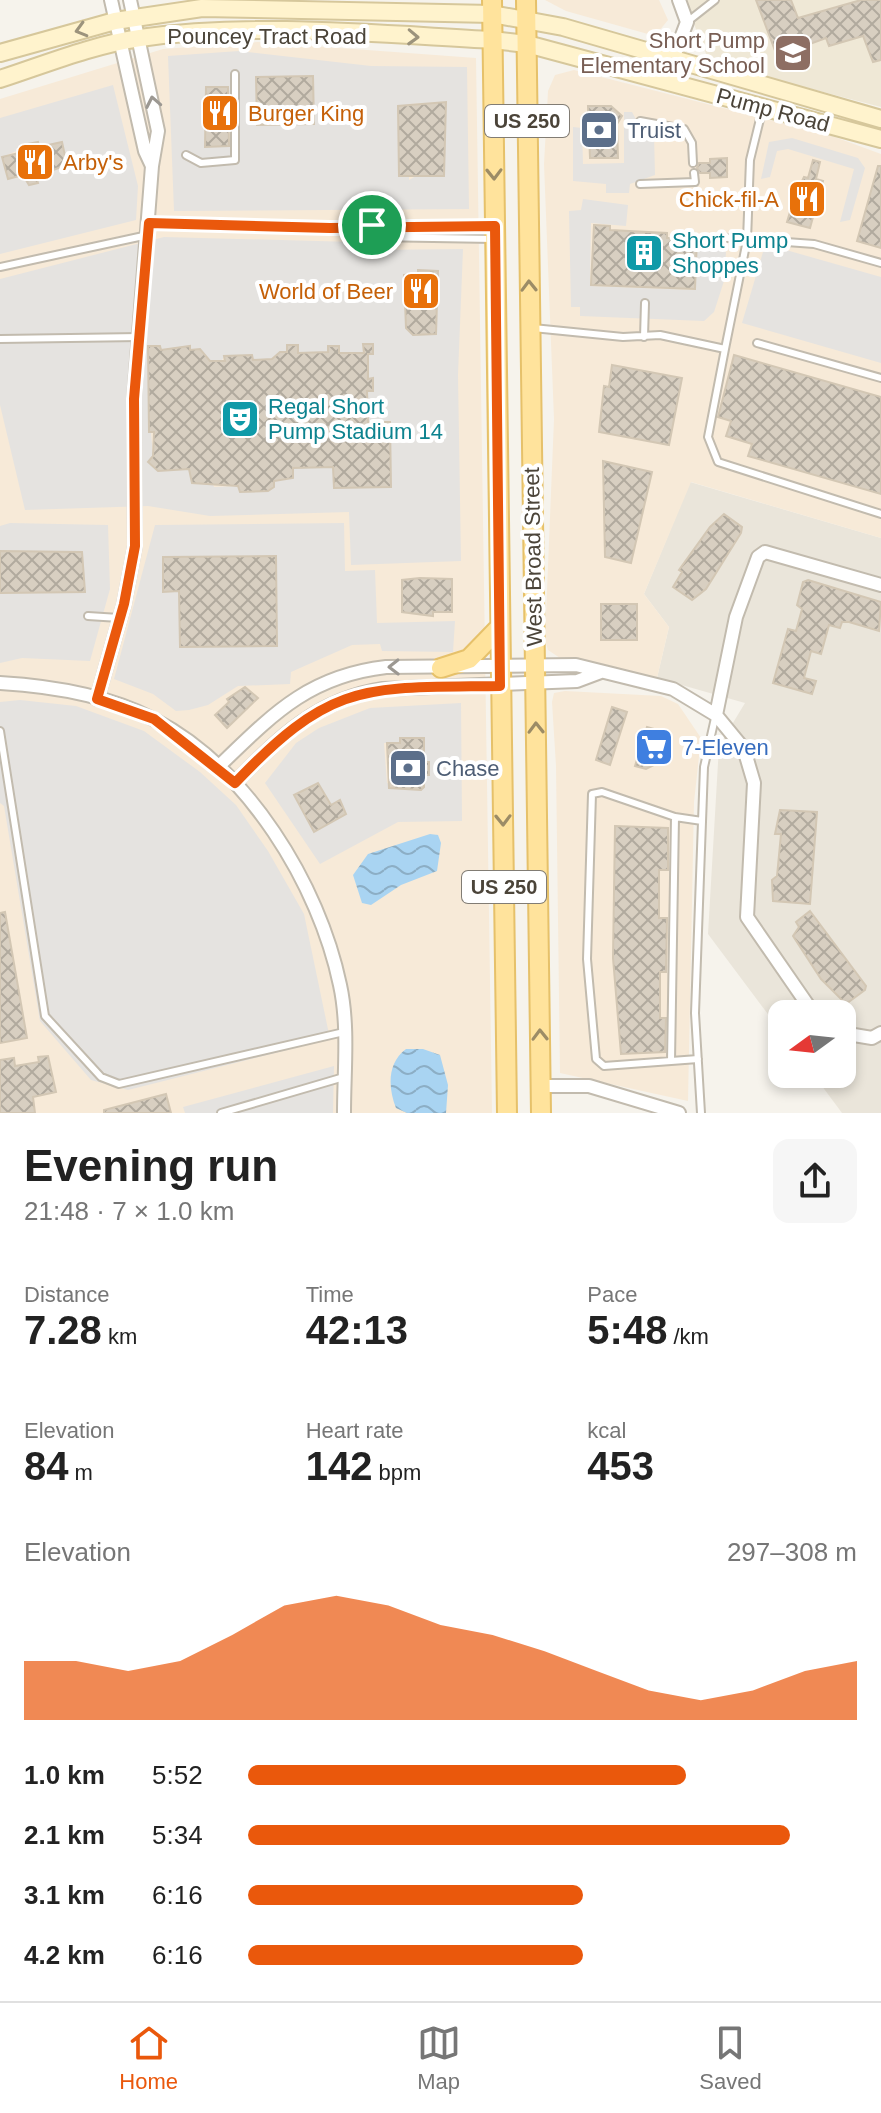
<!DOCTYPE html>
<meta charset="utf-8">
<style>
:root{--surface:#fff;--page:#f6f6f6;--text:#222;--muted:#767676;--line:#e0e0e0;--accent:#ea580c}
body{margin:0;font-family:Arial,sans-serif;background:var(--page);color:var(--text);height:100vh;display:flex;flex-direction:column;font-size:30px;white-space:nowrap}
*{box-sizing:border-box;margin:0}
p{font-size:26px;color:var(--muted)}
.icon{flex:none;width:44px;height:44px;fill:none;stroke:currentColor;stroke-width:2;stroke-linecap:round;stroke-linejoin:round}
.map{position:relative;height:1113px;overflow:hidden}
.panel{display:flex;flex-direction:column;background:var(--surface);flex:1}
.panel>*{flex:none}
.needle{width:52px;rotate:255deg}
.tools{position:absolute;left:768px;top:1000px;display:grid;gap:16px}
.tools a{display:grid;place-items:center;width:88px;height:88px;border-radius:16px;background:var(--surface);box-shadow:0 4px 12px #0003;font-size:40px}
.pin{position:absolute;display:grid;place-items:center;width:68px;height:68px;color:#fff;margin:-34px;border:4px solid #fff;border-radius:50%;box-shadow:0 2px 8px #0007}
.round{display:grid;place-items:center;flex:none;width:84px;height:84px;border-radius:16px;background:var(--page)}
.summary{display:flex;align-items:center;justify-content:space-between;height:136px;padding:0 24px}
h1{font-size:44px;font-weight:800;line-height:60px}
.stats{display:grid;grid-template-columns:repeat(3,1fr);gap:12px;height:136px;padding:8px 24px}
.stats div{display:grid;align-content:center}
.stats b{font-size:40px;font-weight:800}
.stats small{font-size:22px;font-weight:400}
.stats p{font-size:22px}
.chart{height:224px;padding:16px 24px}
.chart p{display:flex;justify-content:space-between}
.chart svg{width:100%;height:144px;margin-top:8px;fill:var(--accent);opacity:.7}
ul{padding:0 24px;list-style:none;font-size:26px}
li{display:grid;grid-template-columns:128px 96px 1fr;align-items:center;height:60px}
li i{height:20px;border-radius:10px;background:var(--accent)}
.dock{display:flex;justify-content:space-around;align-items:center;height:112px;border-top:2px solid var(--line);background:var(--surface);font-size:22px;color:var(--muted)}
.dock a{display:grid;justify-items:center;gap:4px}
.dock .current{color:var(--accent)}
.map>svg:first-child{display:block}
</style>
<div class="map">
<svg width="881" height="1113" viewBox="0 0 881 1113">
<defs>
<pattern id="water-waves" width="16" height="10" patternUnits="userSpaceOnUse" patternTransform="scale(2)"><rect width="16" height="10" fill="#a9d4f2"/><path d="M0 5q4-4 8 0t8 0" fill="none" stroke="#8caec5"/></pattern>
<pattern id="building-cross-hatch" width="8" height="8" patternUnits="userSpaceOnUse" patternTransform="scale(2)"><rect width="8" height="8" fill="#d8cfc1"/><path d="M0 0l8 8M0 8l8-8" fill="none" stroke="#b1aa9e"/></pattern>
</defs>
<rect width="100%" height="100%" fill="#f6f3ec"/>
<path fill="#eae5da" d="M 690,482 L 881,538 L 881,1113 L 842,1113 L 813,1074 L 842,1074 L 842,1014 L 782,1014 L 782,1033 L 708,934 L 719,746 L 745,703 L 657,678 L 669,627 L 644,594 Z"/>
<path fill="#f7ead8" d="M 545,0 L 659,0 L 668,20 L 655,36 L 566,11 Z
M 258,42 L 476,58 L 492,1113 L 0,1113 L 0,99 L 163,49 Z
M 574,70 L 832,136 L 881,154 L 881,538 L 691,482 L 644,594 L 669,627 L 657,678 L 560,658 L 548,650 L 545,640 L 554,419 L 544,164 L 548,91 L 555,75 Z
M 565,691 L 661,696 L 678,704 L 701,738 L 694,802 L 688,1101 L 560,1073 L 556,766 L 552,702 L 554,693 Z"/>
<path fill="#efe8d6" d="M 684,0 L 881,0 L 881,107 L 716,64 L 707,56 Z"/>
<path fill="#e5e3e0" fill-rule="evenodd" d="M 239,51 L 371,66 L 467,67 L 469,209 L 174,211 L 168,56 ZM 206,87 L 222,87 L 230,102 L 231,146 L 218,147 L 205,134 ZM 446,102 L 444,175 L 416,176 L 409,180 L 409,176 L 400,176 L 409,104 Z
M 113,85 L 138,186 L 136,220 L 0,254 L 0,118 ZM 38,142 L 39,147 L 62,142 L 67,164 L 28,178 L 23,175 L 7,178 L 2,157 Z
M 624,112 L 632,112 L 644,134 L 654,134 L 655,175 L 630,184 L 629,193 L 606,193 L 606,184 L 573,181 L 573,127 L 582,128 L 583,164 L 624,163 Z
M 792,138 L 858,158 L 865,168 L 850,220 L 840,222 L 854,169 L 788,149 L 777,151 L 770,177 L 761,179 L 769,142 Z
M 583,199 L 628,205 L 626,226 L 591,223 L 590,286 L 694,290 L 697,246 L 705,246 L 726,252 L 724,281 L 714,312 L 704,321 L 580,316 L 580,307 L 571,307 L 569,211 L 581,210 Z
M 164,237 L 354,242 L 370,250 L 463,249 L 458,375 L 461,561 L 351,565 L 349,512 L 210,516 L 148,506 L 25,510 L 0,405 L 0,279 ZM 419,270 L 437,271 L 436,334 L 413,334 L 406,327 L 405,275 L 418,274 ZM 364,344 L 373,345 L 373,354 L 368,354 L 368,379 L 373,379 L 373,390 L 367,391 L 367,419 L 334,419 L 334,405 L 328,399 L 316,399 L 310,387 L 259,386 L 309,390 L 311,402 L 328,402 L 331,428 L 326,467 L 293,468 L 293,478 L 274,481 L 274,487 L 268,491 L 241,492 L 238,486 L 214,487 L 210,476 L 206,482 L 192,483 L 189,469 L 158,471 L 148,462 L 153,456 L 149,409 L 167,404 L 166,397 L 171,394 L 219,390 L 218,385 L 151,397 L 148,346 L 160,346 L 161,350 L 190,346 L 191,350 L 200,349 L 211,365 L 218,365 L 225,356 L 252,355 L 253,361 L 267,363 L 279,353 L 287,352 L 287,345 L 298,345 L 298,353 L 328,352 L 328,346 L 339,346 L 339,353 L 364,353 ZM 390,422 L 391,487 L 334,488 L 333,423 Z
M 786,250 L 881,277 L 881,363 L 742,323 L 763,252 Z
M 10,523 L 108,525 L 110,589 L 90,661 L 22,658 L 0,663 L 0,593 L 17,591 L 15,551 L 0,551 L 0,526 Z
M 344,523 L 345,571 L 375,570 L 377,623 L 455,621 L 453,652 L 382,651 L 380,644 L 352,645 L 291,672 L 290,684 L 238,686 L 208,705 L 189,710 L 176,711 L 153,694 L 114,679 L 155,525 Z
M 20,700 L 76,706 L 144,731 L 200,772 L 236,805 L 268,851 L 304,914 L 330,1039 L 128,1090 L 91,1080 L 40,1021 L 4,806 L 0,803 L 0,702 Z
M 461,703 L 462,821 L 398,822 L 320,864 L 265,783 L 296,743 L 319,728 L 370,708 ZM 400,738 L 424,738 L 424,762 L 429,762 L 429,775 L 424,775 L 424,787 L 420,790 L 404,790 L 387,783 L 384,743 L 400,743 ZM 318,783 L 330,806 L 340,801 L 346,814 L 313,831 L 295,795 Z
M 334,1066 L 333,1113 L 185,1113 L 183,1107 Z"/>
<path fill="url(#water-waves)" d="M 430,834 L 438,835 L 441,843 L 437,871 L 401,885 L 371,905 L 362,903 L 353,875 L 368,854 Z
M 406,1049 L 423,1049 L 440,1055 L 448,1085 L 446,1113 L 407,1113 L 396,1108 C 388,1088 387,1063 406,1049 Z"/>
<path fill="url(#building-cross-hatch)" stroke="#d3c7b4" stroke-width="2" d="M 756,0 L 791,0 L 798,18 L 861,0 L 881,0 L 881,60 L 873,62 L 863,36 L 829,46 L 826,38 L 777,56 Z
M 313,76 L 314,124 L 257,125 L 256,77 Z
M 206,87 L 228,87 L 229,146 L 205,147 Z
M 446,102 L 444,176 L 399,176 L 398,106 Z
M 588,106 L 611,106 L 622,116 L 617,124 L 618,158 L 590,158 Z
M 38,142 L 39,147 L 62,142 L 67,165 L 36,176 L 38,183 L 29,185 L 23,175 L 8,179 L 2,157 L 19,153 L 18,148 L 23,145 Z
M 727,158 L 727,177 L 710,178 L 710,173 L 700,173 L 697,168 L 699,163 L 710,163 L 710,159 Z
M 813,160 L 820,162 L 816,179 L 823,181 L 810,228 L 787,222 L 795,195 L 804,177 L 808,178 Z
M 878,166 L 881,166 L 881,248 L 857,241 Z
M 594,225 L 610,226 L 610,230 L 667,233 L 667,238 L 697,238 L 695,289 L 591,285 Z
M 418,270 L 438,271 L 436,334 L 413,335 L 406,328 L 404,275 L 418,274 Z
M 363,344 L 373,344 L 373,354 L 368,354 L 368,379 L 373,378 L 373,391 L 367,391 L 368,422 L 390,422 L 391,487 L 334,488 L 333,467 L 293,468 L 293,478 L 274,481 L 274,487 L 268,491 L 240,492 L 238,486 L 192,483 L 189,469 L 158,471 L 148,462 L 153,456 L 154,432 L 149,432 L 148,346 L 160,346 L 161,350 L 190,346 L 190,350 L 200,349 L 210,361 L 225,361 L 224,356 L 252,355 L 253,360 L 272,359 L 280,352 L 287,352 L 287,345 L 298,345 L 298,353 L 328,352 L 328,346 L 339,346 L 339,353 L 364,353 Z
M 734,355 L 881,397 L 881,494 L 748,456 L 752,444 L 726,436 L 731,421 L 718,417 Z
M 612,365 L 682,378 L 669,445 L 599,432 L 604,386 L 609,387 Z
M 603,461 L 652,472 L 631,563 L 605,557 Z
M 724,514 L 742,527 L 741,533 L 706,589 L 692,600 L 673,587 L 682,572 L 679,570 L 710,527 Z
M 0,551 L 82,552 L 85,592 L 0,593 Z
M 276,556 L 277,646 L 180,647 L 179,591 L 163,592 L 163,557 Z
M 420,578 L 452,579 L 452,612 L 433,612 L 433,616 L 402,612 L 402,580 Z
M 808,580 L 881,602 L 879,631 L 849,622 L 842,622 L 840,628 L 829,625 L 821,654 L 811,651 L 804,678 L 816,681 L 812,694 L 773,683 L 788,629 L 796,631 L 802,609 L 797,605 L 803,582 Z
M 601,604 L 637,604 L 637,640 L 601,640 Z
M 245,687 L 258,698 L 227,728 L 215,715 L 229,702 L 227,699 Z
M 612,707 L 627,712 L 610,765 L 596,760 Z
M 647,727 L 658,730 L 669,750 L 666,759 L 646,769 L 635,766 Z
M 400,738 L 424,738 L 424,762 L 429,762 L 429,775 L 424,775 L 424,787 L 421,790 L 389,788 L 387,743 L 400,743 Z
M 318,783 L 331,805 L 340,800 L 346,814 L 314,832 L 294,795 Z
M 780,810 L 817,812 L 810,904 L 773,901 L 772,880 L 777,876 L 781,834 L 775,834 Z
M 615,826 L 668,828 L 668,870 L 659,870 L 659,918 L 667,918 L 666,972 L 660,972 L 660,1018 L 666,1018 L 665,1052 L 621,1054 L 613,958 Z
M 810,911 L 866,986 L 865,990 L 846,1004 L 821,979 L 793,936 L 799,927 L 796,922 Z
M 5,912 L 27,1038 L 0,1043 L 0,913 Z
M 48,1056 L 56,1092 L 33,1097 L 35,1113 L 0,1113 L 0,1060 L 14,1058 L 15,1066 L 39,1062 L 38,1057 Z
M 166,1094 L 171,1113 L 104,1113 L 104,1110 Z"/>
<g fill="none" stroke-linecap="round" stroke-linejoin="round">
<defs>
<path id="lane" d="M 687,22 L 715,0
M 640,121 L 684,129 L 692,143 L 693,163
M 186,155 L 201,163 L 235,160 L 235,74
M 640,184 L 695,182 L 694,173
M 149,223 L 330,228 L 493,226
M 362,228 L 372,237 L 494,239
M 714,237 L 814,244 L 881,263
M 0,267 L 148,235
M 533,328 L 623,337 L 660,335 L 725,349 L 747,240 L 750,160 L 762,111
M 644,337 L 645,303
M 0,339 L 140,337
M 757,343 L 881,378
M 725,349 L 708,437 L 718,462 L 881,514
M 88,616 L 119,618
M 0,731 L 45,1016 L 101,1077 L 119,1084 L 344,1032
M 698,1059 L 604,1066 L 596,1059 L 587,959 L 592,794 L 602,792 L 675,817 L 702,821
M 671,1061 L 675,817
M 221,1113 L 344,1077
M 701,1113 L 695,1013 L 704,767 L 715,718"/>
<path id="street" d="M 111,0 L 145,151 L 152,166
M 673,59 L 687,22 L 679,0
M 0,683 C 51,686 107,695 153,719 C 247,767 319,884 340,985 C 349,1026 344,1071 344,1113
M 97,699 L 124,604 L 135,546 L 134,399 L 152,166 L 158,131 L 130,0
M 716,715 L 736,617 L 758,557 L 765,552 L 881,585
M 218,767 C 272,715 308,676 386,667 L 576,665 L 673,689 L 716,715 L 744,749 L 754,783 L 747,917 L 814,1014
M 235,783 C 279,737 318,699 383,689 L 577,681 L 601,672
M 842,1033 L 872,1038 L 881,1033
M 541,1086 L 589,1086 L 679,1113"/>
<path id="secondary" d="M 0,53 L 115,21 L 202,8 L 492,14 L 563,27 L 881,119
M 0,79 C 46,64 92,45 140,38 C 255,22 377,34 492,40 L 527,44 L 881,139"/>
<path id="primary" d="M 492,0 L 507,1113
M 526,0 L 541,1113
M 441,668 L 469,659 L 500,627"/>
</defs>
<use href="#lane" stroke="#c2bbae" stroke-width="10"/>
<use href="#street" stroke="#c2bbae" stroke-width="16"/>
<use href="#secondary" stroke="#d6c79b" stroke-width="20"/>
<use href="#primary" stroke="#e6c16a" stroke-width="22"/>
<use href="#lane" stroke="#fff" stroke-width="6"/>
<use href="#street" stroke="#fff" stroke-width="12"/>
<use href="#secondary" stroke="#fff3cd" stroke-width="16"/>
<use href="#primary" stroke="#ffe39c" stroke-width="18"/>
</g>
<defs><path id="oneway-chevron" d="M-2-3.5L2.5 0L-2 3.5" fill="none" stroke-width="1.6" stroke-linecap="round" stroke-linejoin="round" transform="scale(2)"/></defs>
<g stroke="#9c937c">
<use href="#oneway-chevron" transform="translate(81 30) rotate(164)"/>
<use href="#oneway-chevron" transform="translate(413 37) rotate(2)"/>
</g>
<g stroke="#9c9892">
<use href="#oneway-chevron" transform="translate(153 102) rotate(-101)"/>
<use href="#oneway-chevron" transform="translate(394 667) rotate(179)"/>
</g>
<g stroke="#9c8c66">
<use href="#oneway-chevron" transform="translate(494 174) rotate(89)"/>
<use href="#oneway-chevron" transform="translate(529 286) rotate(-91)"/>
<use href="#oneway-chevron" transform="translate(536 728) rotate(-91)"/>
<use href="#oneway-chevron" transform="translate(503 820) rotate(89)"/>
<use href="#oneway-chevron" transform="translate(540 1035) rotate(-91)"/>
</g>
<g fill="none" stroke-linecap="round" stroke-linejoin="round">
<defs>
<path id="route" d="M 149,223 L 330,228 L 495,226 L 500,686 C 364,688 333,680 235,783 L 154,719 L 97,699 L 124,604 L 135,546 L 134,399 Z"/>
</defs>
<use href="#route" stroke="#fff" stroke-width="16"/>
<use href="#route" stroke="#ea580c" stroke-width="10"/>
</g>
<defs>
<symbol id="school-square" viewBox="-11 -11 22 22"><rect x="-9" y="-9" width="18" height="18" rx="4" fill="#8d6e63" stroke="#fff"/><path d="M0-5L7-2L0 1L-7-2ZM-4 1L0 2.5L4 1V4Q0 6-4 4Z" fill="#fff"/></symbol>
<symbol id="restaurant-square" viewBox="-11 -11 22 22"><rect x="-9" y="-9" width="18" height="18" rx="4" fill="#e8710a" stroke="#fff"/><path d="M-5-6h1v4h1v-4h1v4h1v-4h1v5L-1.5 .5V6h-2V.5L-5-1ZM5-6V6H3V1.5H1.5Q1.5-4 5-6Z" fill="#fff"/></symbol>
<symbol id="bank-square" viewBox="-11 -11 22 22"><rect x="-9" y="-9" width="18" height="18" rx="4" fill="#5c6f8a" stroke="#fff"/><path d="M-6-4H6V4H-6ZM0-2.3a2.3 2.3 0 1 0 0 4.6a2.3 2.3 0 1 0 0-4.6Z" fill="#fff"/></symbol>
<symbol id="building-square" viewBox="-11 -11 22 22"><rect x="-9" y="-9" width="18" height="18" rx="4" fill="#0f9aa8" stroke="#fff"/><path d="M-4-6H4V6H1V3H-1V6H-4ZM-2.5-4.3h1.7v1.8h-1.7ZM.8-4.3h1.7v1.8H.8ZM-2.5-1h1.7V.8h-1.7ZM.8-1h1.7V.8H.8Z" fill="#fff"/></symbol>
<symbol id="theatre-square" viewBox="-11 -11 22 22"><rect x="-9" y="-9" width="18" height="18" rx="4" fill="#0f9aa8" stroke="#fff"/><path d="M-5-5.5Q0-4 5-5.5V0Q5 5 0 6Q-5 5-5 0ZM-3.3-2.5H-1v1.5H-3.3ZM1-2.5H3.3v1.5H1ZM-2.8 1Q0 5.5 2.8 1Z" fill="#fff"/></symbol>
<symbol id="supermarket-square" viewBox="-11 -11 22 22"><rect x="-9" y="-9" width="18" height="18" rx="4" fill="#3f7fe0" stroke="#fff"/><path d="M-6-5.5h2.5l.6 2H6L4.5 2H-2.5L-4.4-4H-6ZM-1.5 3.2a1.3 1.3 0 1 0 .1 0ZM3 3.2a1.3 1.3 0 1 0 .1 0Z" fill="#fff"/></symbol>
</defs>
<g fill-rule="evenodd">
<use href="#school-square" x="771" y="31" width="44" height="44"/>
<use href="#restaurant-square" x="198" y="91" width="44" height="44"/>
<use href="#bank-square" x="577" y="108" width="44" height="44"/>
<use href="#restaurant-square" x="13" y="140" width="44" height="44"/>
<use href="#restaurant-square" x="785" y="177" width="44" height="44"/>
<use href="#building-square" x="622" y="231" width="44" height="44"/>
<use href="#restaurant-square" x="399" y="269" width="44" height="44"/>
<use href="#theatre-square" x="218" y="397" width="44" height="44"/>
<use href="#supermarket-square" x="632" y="725" width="44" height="44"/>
<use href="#bank-square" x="386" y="746" width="44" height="44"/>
</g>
<g text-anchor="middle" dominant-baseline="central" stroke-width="8" stroke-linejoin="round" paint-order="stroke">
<g fill="#fff" stroke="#817c74" stroke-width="2">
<rect x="485" y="105" width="84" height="32" rx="6"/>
<rect x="462" y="871" width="84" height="32" rx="6"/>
</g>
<g font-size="20" font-weight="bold" fill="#4b4439">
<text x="527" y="121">US 250</text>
<text x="504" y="887">US 250</text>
</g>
<g font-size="22" fill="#4b4439" stroke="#fff">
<text x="267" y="36">Pouncey Tract Road</text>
<text transform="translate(773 110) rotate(15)">Pump Road</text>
<text transform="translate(533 557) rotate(-91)">West Broad Street</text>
</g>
<g font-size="22" fill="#785e54" stroke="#fff" text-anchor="end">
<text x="765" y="40">Short Pump<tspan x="765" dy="25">Elementary School</tspan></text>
</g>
<g font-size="22" fill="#c56008" stroke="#fff" text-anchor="start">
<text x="248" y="113">Burger King</text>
<text x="63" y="162">Arby's</text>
<text x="779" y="199" text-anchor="end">Chick-fil-A</text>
<text x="393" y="291" text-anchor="end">World of Beer</text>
</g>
<g font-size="22" fill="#4e5e75" stroke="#fff" text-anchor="start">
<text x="627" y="130">Truist</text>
<text x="436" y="768">Chase</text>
</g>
<g font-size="22" fill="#0d838f" stroke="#fff" text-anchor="start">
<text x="672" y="240">Short Pump<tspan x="672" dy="25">Shoppes</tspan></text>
<text x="268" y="406">Regal Short<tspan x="268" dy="25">Pump Stadium 14</tspan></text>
</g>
<g font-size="22" fill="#366cbe" stroke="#fff" text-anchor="start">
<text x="682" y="747">7-Eleven</text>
</g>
</g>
</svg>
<div class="tools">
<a><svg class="needle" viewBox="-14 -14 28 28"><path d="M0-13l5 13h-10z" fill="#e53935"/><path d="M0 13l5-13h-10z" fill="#767676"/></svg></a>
</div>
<div class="pin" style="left:372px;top:225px;background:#1e9e55"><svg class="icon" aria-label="arrive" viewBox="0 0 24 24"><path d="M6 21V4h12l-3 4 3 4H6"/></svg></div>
</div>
<section class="panel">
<div class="summary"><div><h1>Evening run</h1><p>21:48 · 7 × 1.0 km</p></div><a class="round"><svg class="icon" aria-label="share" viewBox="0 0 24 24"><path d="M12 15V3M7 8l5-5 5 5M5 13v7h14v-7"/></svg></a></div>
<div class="stats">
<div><p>Distance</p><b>7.28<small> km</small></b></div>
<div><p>Time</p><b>42:13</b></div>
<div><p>Pace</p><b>5:48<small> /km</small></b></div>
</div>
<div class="stats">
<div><p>Elevation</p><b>84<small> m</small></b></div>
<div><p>Heart rate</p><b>142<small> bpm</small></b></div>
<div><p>kcal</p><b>453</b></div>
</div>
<div class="chart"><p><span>Elevation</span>297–308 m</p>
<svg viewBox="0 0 160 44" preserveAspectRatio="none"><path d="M0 44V26L10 26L20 29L30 26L40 18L50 9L60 6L70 9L80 15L90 18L100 23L110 29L120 35L130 38L140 35L150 29L160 26V44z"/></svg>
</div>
<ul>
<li><b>1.0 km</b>5:52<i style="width:72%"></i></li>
<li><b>2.1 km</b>5:34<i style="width:89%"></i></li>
<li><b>3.1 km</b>6:16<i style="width:55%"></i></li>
<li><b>4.2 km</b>6:16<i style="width:55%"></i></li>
</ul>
</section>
<nav class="dock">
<a class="current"><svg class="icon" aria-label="home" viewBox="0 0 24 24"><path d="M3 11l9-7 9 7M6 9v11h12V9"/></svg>Home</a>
<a><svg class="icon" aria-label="map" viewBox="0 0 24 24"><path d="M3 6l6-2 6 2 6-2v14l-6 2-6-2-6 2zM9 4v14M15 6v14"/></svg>Map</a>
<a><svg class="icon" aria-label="saved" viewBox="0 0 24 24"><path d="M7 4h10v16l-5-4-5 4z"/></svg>Saved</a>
</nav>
